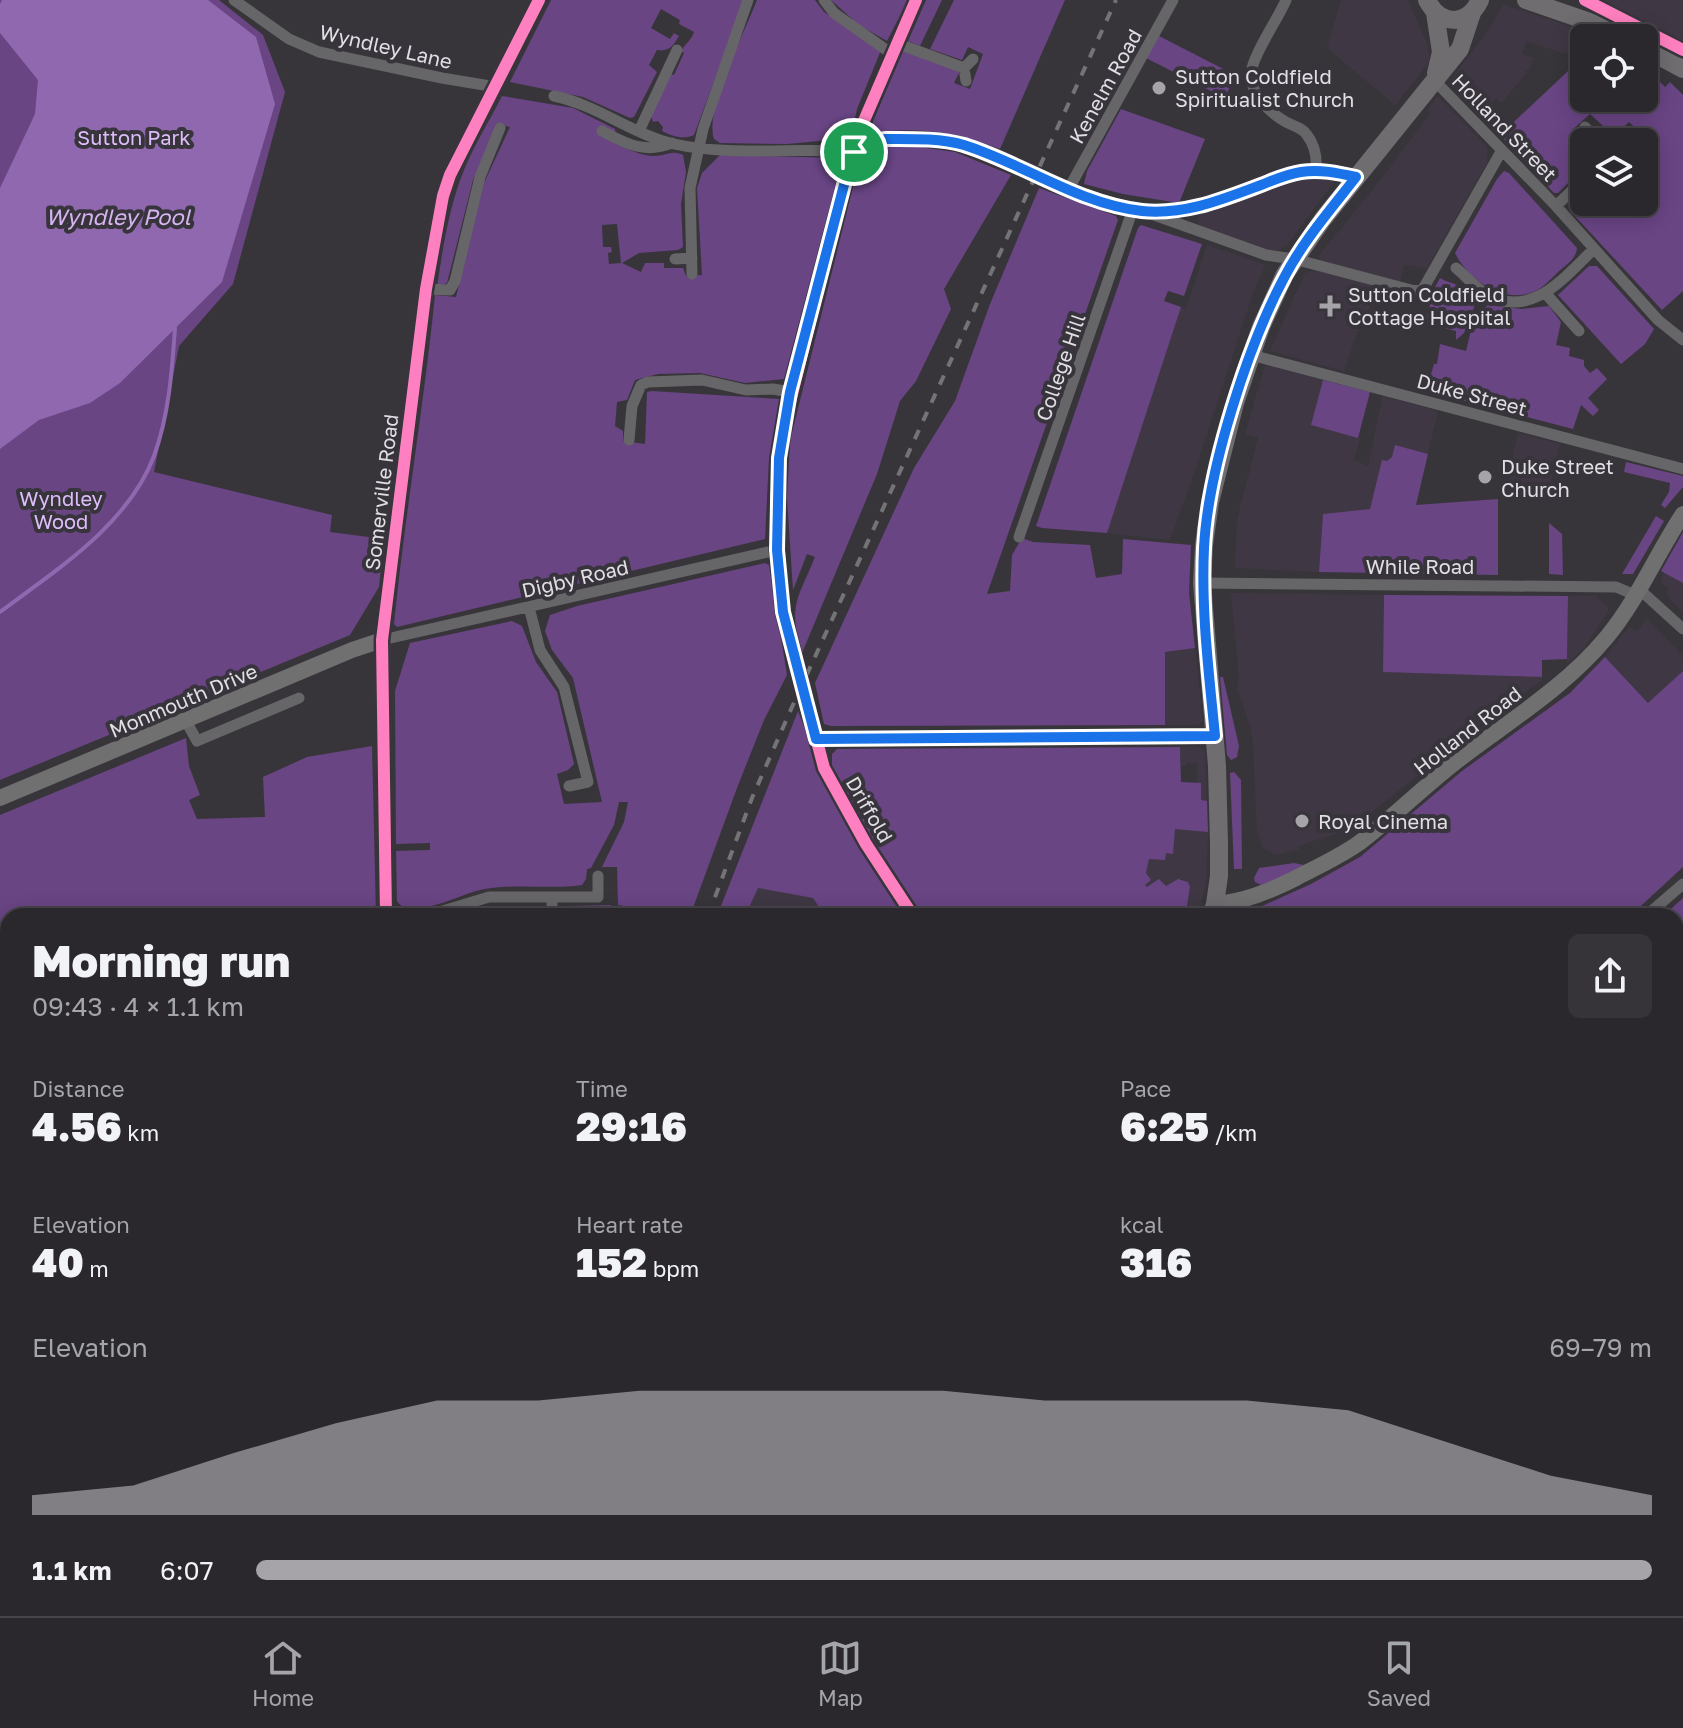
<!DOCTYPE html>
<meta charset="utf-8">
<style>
:root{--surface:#2a282c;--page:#363438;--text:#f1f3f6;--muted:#a5a6a9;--line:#464448;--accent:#a6a4a8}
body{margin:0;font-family:"Golos Text",sans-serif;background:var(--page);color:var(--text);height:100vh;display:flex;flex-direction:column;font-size:30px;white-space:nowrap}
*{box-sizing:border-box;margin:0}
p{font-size:26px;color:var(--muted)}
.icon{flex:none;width:44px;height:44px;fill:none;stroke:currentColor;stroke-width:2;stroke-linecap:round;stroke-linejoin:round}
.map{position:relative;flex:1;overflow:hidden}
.panel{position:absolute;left:0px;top:908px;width:1684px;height:708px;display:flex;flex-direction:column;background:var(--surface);border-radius:24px 24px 0 0;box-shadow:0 4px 20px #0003,0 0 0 2px var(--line)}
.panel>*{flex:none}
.controls{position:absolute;left:1570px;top:24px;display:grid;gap:16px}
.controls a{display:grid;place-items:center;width:88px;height:88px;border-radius:12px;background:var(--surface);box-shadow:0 4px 20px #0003,0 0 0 2px var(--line);font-size:40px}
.pin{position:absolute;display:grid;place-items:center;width:68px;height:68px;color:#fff;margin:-34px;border:4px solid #fff;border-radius:50%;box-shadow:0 2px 8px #0007}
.round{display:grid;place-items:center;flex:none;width:84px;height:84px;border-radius:12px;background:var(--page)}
.headline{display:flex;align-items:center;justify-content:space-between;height:136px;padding:0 32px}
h1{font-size:44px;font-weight:800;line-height:60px}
.stats{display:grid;grid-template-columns:repeat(3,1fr);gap:12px;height:136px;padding:8px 32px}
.stats div{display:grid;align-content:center}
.stats b{font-size:40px;font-weight:800}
.stats small{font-size:22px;font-weight:400}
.stats p{font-size:22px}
.chart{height:224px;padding:16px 32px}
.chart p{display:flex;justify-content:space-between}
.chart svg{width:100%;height:144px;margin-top:8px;fill:var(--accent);opacity:.7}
ul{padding:0 32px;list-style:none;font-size:26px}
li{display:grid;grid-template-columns:128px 96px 1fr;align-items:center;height:60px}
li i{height:20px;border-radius:10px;background:var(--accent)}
.menu{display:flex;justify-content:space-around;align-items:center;height:112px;border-top:2px solid var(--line);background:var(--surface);font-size:22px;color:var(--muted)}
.menu a{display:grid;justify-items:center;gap:4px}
.menu .current{color:var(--accent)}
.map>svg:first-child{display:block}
</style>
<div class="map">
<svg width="1683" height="1616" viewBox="0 0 1683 1616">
<rect width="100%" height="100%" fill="#38353a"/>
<path fill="#3f3844" d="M 1341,0 L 1408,0 L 1427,43 L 1430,61 L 1395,105 L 1327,48 Z
M 1594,0 L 1683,0 L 1683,45 L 1679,43 Z
M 1503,4 L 1585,31 L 1582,42 L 1566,54 L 1526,41 L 1522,54 L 1533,58 L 1529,70 L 1525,70 L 1527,73 L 1501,103 L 1496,98 L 1483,111 L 1454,82 L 1453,77 L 1492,25 Z
M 1438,96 L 1487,147 L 1487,163 L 1427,268 L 1404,265 L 1400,283 L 1329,266 L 1318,257 L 1385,174 L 1430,114 L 1427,110 Z
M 1314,177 L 1332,180 L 1333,183 L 1286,246 L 1279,250 L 1270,252 L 1201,227 L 1198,222 L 1199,215 L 1206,211 L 1234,204 L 1277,184 Z
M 1207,245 L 1265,265 L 1252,296 L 1193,476 L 1170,540 L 1107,533 L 1181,307 L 1186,309 Z
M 1318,269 L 1376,287 L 1363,327 L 1359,326 L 1344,371 L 1270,351 L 1305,273 Z
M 1265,365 L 1323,380 L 1311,425 L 1360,438 L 1354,460 L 1368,466 L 1383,396 L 1438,411 L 1415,505 L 1323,514 L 1319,572 L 1235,568 L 1237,520 L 1258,438 L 1245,434 Z
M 1518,433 L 1560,444 L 1548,494 L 1504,498 Z
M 1664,572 L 1683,583 L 1683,613 L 1666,594 L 1669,588 L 1661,583 Z
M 1231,593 L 1384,595 L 1383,672 L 1542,677 L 1542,680 L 1490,717 L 1351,829 L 1298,846 L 1299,849 L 1275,855 L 1262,847 L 1257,831 L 1253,746 L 1251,729 L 1237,688 L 1239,679 Z
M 1568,596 L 1596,596 L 1608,607 L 1608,612 L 1583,649 L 1567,664 Z
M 1647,619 L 1683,656 L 1683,671 L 1649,703 L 1605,657 L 1629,627 L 1637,631 Z
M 1195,648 L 1203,721 L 1198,725 L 1165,725 L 1165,652 Z
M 1180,747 L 1199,747 L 1205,751 L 1207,801 L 1201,801 L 1201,784 L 1197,783 L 1197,763 L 1186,763 L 1186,766 L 1181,766 Z
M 1175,828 L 1208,832 L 1206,884 L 1198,915 L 1186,914 L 1190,888 L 1188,882 L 1182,879 L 1166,886 L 1162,884 L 1147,888 L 1144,885 L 1149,883 L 1146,873 L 1149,859 L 1166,853 Z
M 757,888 L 813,898 L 825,916 L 745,916 Z"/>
<path fill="#694584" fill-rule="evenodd" d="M 0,0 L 219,0 L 263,35 L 285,92 L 233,284 L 179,346 L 154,472 L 332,515 L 330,532 L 384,539 L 379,587 L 350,635 L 0,780 Z
M 551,0 L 744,0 L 694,135 C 683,140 672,136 662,131 L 663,127 L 658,121 L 653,122 L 651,116 L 671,74 L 674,75 L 684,53 L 681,51 C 685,44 691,41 694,32 L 679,24 L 680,20 L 661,9 L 651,28 L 670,39 L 674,33 L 679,36 C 673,46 669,52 657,50 L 649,65 L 657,72 L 634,117 L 630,118 L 583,97 L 510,82 Z
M 757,0 L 815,0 L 824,12 L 881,50 L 857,109 L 851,138 L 787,144 L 720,143 L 714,139 C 704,112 746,29 757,0 Z
M 831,0 L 908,0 L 887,41 L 859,25 Z
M 926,0 L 942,0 L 920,46 L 908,41 Z
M 954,0 L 1065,0 L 1000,149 C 957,133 917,126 872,133 L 873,121 L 903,51 L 960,71 L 954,83 L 970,89 L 983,54 L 968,47 L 962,60 L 930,49 Z
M 1159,36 L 1235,75 L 1225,98 L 1146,58 Z
M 1584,56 L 1584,98 L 1644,98 L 1646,67 L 1665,87 L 1670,82 L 1683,95 L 1683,291 L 1662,310 L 1573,214 L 1586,202 L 1644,202 L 1644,147 L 1649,141 L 1629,122 L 1614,136 L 1590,114 L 1572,130 L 1584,143 L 1584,167 L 1558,193 L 1554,193 L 1500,135 Z
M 502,96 L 573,108 L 615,129 L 616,144 C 628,149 643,157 656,156 C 668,155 672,150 683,155 L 686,172 L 681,204 L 683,247 L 678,250 L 639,253 L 622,263 L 641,272 L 645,263 L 664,263 L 664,268 L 683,268 L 686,276 L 702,275 L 697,188 L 702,173 L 720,155 L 838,158 L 841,164 L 784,379 L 745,383 L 700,373 L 658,374 L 635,380 L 627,400 L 617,402 L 615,426 L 623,431 L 623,441 L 645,444 L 647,392 L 652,391 L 779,399 L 769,458 L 765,539 L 397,627 L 394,624 C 405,514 424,405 435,295 L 456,297 L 484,183 L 510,127 L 499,124 L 473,180 L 447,283 L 437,287 C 443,247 449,207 464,170 C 474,145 490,120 502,96 ZM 617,224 L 621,263 L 609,264 L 608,253 L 612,252 L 611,247 L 603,247 L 602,225 Z
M 1121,109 L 1205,139 L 1179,203 L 1123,194 L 1084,184 L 1087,171 Z
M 905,145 L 955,152 L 1011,175 L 944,289 L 951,309 L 916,381 L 900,401 L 877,474 L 802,653 C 788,605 797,601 815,557 L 807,554 L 793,590 L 787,498 L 790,441 L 859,163 C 869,147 887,147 905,145 Z
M 1504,171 L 1509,173 L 1577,248 C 1576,259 1566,265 1558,272 C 1551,279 1543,288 1533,292 C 1503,304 1468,280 1455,253 L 1497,179 Z
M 1039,188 L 1116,216 L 1118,220 L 987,594 L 1010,591 L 1012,555 L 1022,538 L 1033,542 L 1090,545 L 1096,578 L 1122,574 L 1123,539 L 1191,545 L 1189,593 L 1195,648 L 1165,652 L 1165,725 L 831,726 L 824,724 L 815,683 L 914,468 L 955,401 L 990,304 Z
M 1141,225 L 1202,244 L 1184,296 L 1168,291 L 1164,301 L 1181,307 L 1107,533 L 1042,528 L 1036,526 L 1138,228 Z
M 1589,266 L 1597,266 L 1654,329 L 1645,344 L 1621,364 L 1558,295 Z
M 1440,278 C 1452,285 1471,286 1478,297 L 1464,333 L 1456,340 L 1456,331 L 1425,323 L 1434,289 Z
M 1488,305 L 1521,309 L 1549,306 L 1561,322 L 1556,345 L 1570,348 L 1569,356 L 1584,360 L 1584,366 L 1590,373 L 1597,368 L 1607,379 L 1588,398 L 1599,410 L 1593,416 L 1581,405 L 1573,429 L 1426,391 L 1434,364 L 1437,364 L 1440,344 L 1466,351 L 1474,317 Z
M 1323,380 L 1370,392 L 1358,438 L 1311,425 Z
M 1395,445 L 1428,454 L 1416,505 L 1498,499 L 1498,575 L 1319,572 L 1323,514 L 1370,509 L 1382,460 L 1387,461 L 1392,457 Z
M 1626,462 L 1683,476 L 1683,487 L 1665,508 L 1661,505 L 1669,492 L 1670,483 L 1624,472 Z
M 1656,516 L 1664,521 L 1633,574 L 1622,574 Z
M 1549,523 L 1562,534 L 1563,575 L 1549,574 Z
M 1683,532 L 1683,583 L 1661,571 Z
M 765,563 L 769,565 L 787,675 L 764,720 L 737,788 L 690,916 L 651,916 L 650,911 L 618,905 L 617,867 L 602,867 L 624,822 L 628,802 L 619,802 L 614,825 L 591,868 L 587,869 L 586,879 L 582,885 C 547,890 511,882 476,891 C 458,896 408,921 397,901 L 396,851 L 430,850 L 430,843 L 396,844 L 395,691 L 410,643 L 512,621 L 522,626 L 536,662 L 557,692 L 574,764 L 568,770 L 557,774 L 564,804 L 602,802 L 573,678 L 552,650 L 545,631 L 550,615 L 577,606 Z
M 1384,595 L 1568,596 L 1567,659 L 1542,660 L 1542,677 L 1383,672 Z
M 1605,657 L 1648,703 L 1683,671 L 1683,867 L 1630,916 L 1240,916 L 1311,884 L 1360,857 L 1462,771 L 1570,693 Z
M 1220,677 L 1223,677 L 1239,746 L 1237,757 L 1231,760 L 1227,755 Z
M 798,711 L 829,791 L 890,895 L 906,916 L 825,916 L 813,898 L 758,888 L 745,916 L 717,916 Z
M 186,738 L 189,766 L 200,795 L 189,800 L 197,819 L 265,817 L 263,777 L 307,757 L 372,746 L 376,916 L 8,916 L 8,1004 L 0,1007 L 0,815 Z
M 1180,747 L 1181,782 L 1201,783 L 1201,800 L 1207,801 L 1208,832 L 1175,829 L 1173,854 L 1166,853 L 1165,860 L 1149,859 L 1146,873 L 1151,880 L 1145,885 L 1147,887 L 1159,879 L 1166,886 L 1178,879 L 1188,882 L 1190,887 L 1186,913 L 1197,916 L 920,916 L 891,875 L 832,771 L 832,754 L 837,749 Z
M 1234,772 L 1241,780 L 1242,869 L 1234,869 L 1230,773 Z
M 1294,863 L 1304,865 L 1305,867 L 1263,886 L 1255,882 L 1254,878 L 1259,868 Z
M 1683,898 L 1683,959 L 1676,951 L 1676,916 L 1663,916 Z
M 611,905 L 612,913 L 633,913 L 640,916 L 562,916 L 571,906 Z
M 531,906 L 537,908 L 541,916 L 461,916 L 490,907 Z
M 8,1026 L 8,1277 L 0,1261 L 0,1029 Z
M 1683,1065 L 1683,1198 L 1676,1205 L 1676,1071 Z
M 1683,1229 L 1683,1312 L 1676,1309 L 1676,1236 Z
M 0,1307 L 8,1321 L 8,1412 L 0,1414 Z
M 1676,1333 L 1683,1336 L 1683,1552 L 1676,1532 Z
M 0,1435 L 8,1436 L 8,1592 L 0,1596 Z
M 1676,1580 L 1683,1599 L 1683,1616 L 1377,1616 L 1373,1608 L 1676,1608 Z
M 75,1608 L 284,1608 L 272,1616 L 80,1616 Z
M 340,1608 L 540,1608 L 539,1616 L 328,1616 Z
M 577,1608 L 734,1608 L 732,1616 L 576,1616 Z
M 757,1608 L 1016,1608 L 998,1613 L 999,1616 L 755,1616 Z
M 1052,1608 L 1347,1608 L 1351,1616 L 1055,1616 Z"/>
<path fill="#9068af" d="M 2,0 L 208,0 L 256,37 L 275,104 L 222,282 L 120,383 L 90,403 L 39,420 L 0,449 L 0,188 L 35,114 L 38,80 L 0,33 L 0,4 Z"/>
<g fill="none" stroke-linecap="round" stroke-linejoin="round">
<path stroke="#9068af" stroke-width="4" d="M 0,612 C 56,570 128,525 154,456 C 169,415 172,371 175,328"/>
<path stroke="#666567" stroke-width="11" d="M 234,0 L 289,39 L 319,52 L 442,78 L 496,87
M 824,0 L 834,13 L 892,54
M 1286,0 C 1278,19 1252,56 1251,74 C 1250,94 1270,113 1286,122 C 1293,126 1303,128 1307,135 C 1315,145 1317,159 1316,171
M 896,43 L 964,68
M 1433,79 L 1556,206 L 1658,320 L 1683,340
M 966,81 L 964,68 L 973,59
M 554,96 C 597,105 632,134 674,144 C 734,157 794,147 854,152
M 1585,127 L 1599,142
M 602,131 C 626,144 645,154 672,143
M 639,131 L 677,50
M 1623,142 L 1632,134
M 855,152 L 868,142 L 885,139 L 909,139 L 960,144 L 1007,161 L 1068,190 L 1143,211 L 1266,255 L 1294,259 L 1415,291 L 1423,289 L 1502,150
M 1068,190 L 1173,0
M 1556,206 L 1584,179
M 1151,211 C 1170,211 1189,211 1207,206 C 1268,190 1287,160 1356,177
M 675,259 L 692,258
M 1456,268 C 1466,276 1477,290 1489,296 C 1534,318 1565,276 1594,249
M 692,274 L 690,188 L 703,129 L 748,0
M 426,289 L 450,290 L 455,281 L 480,177 L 500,128
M 1546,294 L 1579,331
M 1251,355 L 1683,469
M 629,440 L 632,406 L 641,385 L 648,382 L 702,380 L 746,390 L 773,389 L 790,392
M 1019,537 L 1133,209
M 1202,583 L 1616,587 L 1635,595
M 1639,589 L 1683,629
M 529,607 L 540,650 L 564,687 L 588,782 L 569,786
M 382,640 L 777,550
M 186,721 L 197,741 L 299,698
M 816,739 L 1215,736
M 552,897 L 552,916
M 426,916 L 489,897 L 598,897 L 598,876
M 913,916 L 866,844 L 824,768 L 783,612 L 777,550 L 776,499 L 783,430 L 851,158 L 860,130 L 916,0
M 1646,916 L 1683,884
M 0,1018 L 8,1015
M 1676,1221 L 1683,1215
M 0,1283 L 8,1300
M 1676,1322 L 1683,1324
M 0,1425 L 8,1423
M 1676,1548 L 1683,1565
M 1358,1608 L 1361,1616
M 744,1616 L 746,1608"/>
<path stroke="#707071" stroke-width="16" d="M 0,798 L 352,650 L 382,640
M 1215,904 C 1244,902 1270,891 1296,878 C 1317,867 1339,857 1359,843 C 1395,816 1426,784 1462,757 C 1511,720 1566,686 1606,638 C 1637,601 1656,555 1683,514
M 386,916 L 382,640 L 426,289 L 443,196 L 450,175 L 539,0"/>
<path stroke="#6f6d70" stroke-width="18" d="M 1427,0 C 1440,26 1467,27 1480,0
M 1526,0 L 1607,28 L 1625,38
M 1435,13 L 1441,52 L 1436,73
M 1644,48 L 1683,69
M 1211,916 L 1215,904 L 1219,876 L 1219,843 L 1217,766 L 1202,583 L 1204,545 L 1210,502 L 1235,403 L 1261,327 L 1285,274 L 1323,219 L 1460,49 L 1472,13
M 1038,1608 L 1041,1616
M 300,1616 L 313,1608"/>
<path stroke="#747476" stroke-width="4" stroke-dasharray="10 10" stroke-linecap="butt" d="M 708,916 L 752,798 L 792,707 L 1116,0
M 559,1616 L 560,1608"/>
<defs>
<path id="cycleway" d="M 1585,0 L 1683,50
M 386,916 L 382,640 L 426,289 L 443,196 L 450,175 L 539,0
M 913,916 L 866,844 L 824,768 L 783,612 L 777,550 L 776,499 L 783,430 L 851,158 L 860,130 L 916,0"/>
</defs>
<use href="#cycleway" stroke="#38343b" stroke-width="17"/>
<use href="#cycleway" stroke="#ff80c0" stroke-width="12"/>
</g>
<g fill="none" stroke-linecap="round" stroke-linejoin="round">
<defs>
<path id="route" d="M 885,139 C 910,139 939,138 964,145 C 1024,164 1079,204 1142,211 C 1185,215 1221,200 1261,185 C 1274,180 1287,174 1301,172 C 1320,169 1338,173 1356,177 C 1331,209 1304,240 1285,276 C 1248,345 1208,469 1204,548 C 1201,611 1209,673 1215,736 L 816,739 L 783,612 L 777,550 L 779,458 L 790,392 L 851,158 L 860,146 Z"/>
</defs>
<use href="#route" stroke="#fff" stroke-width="16"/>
<use href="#route" stroke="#1a73e8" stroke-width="10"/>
</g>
<g fill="#a6a4a8" stroke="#38343b" stroke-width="3">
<circle cx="1159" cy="88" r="8"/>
<path d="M1326 294h8v8h8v8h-8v8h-8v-8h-8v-8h8z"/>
<circle cx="1485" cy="477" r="8"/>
<circle cx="1302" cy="821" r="8"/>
</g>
<g text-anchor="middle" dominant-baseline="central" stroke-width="8" stroke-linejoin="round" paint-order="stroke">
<g font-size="20" fill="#e2dfe4" stroke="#38343b">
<text transform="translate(386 46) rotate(13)">Wyndley Lane</text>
<text transform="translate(1105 86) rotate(-61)">Kenelm Road</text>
<text transform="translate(1505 127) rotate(46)">Holland Street</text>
<text transform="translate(1060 367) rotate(-71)">College Hill</text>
<text transform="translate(1472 394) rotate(15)">Duke Street</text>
<text transform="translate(381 492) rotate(-83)">Somerville Road</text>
<text x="1420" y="566">While Road</text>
<text transform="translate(575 578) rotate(-13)">Digby Road</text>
<text transform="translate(183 700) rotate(-23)">Monmouth Drive</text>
<text transform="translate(1467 730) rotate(-38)">Holland Road</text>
<text transform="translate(870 809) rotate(60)">Driffold</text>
</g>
<g font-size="20" fill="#e2dfe4" stroke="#38343b" text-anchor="start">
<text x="1175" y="76">Sutton Coldfield<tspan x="1175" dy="23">Spiritualist Church</tspan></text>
<text x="1348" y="294">Sutton Coldfield<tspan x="1348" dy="23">Cottage Hospital</tspan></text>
<text x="1501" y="466">Duke Street<tspan x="1501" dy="23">Church</tspan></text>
<text x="1318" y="821">Royal Cinema</text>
</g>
<g font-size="20" fill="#debdfb" stroke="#38343b">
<text x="134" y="137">Sutton Park</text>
<text x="61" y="498">Wyndley<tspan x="61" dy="23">Wood</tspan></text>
</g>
<g font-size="22" font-style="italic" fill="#d5b4f1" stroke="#38343b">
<text x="118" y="216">Wyndley Pool</text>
</g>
</g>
</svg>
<div class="controls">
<a><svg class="icon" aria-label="locate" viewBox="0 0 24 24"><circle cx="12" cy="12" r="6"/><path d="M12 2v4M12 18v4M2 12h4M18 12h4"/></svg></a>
<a><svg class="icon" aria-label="layers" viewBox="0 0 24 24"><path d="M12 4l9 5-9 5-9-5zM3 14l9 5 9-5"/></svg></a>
</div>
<div class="pin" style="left:854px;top:152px;background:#1e9e55"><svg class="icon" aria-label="arrive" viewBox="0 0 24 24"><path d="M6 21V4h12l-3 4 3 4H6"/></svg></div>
<section class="panel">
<div class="headline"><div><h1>Morning run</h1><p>09:43 · 4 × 1.1 km</p></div><a class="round"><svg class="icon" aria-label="share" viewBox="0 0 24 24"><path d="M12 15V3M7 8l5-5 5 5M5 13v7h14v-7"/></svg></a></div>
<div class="stats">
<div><p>Distance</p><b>4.56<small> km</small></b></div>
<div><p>Time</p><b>29:16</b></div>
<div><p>Pace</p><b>6:25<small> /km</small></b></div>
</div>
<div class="stats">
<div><p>Elevation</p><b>40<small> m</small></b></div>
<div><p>Heart rate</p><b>152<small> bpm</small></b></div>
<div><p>kcal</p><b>316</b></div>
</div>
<div class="chart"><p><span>Elevation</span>69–79 m</p>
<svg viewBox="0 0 160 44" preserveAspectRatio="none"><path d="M0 44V38L10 35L20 25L30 16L40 9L50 9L60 6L70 6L80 6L90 6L100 9L110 9L120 9L130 12L140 22L150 32L160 38V44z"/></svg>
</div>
<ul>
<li><b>1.1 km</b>6:07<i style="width:100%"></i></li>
</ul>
</section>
</div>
<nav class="menu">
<a class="current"><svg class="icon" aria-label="home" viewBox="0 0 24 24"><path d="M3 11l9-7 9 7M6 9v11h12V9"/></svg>Home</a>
<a><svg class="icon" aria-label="map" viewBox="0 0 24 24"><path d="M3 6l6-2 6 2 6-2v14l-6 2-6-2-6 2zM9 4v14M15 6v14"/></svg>Map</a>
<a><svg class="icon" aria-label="saved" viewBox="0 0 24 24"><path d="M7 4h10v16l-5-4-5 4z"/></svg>Saved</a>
</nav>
